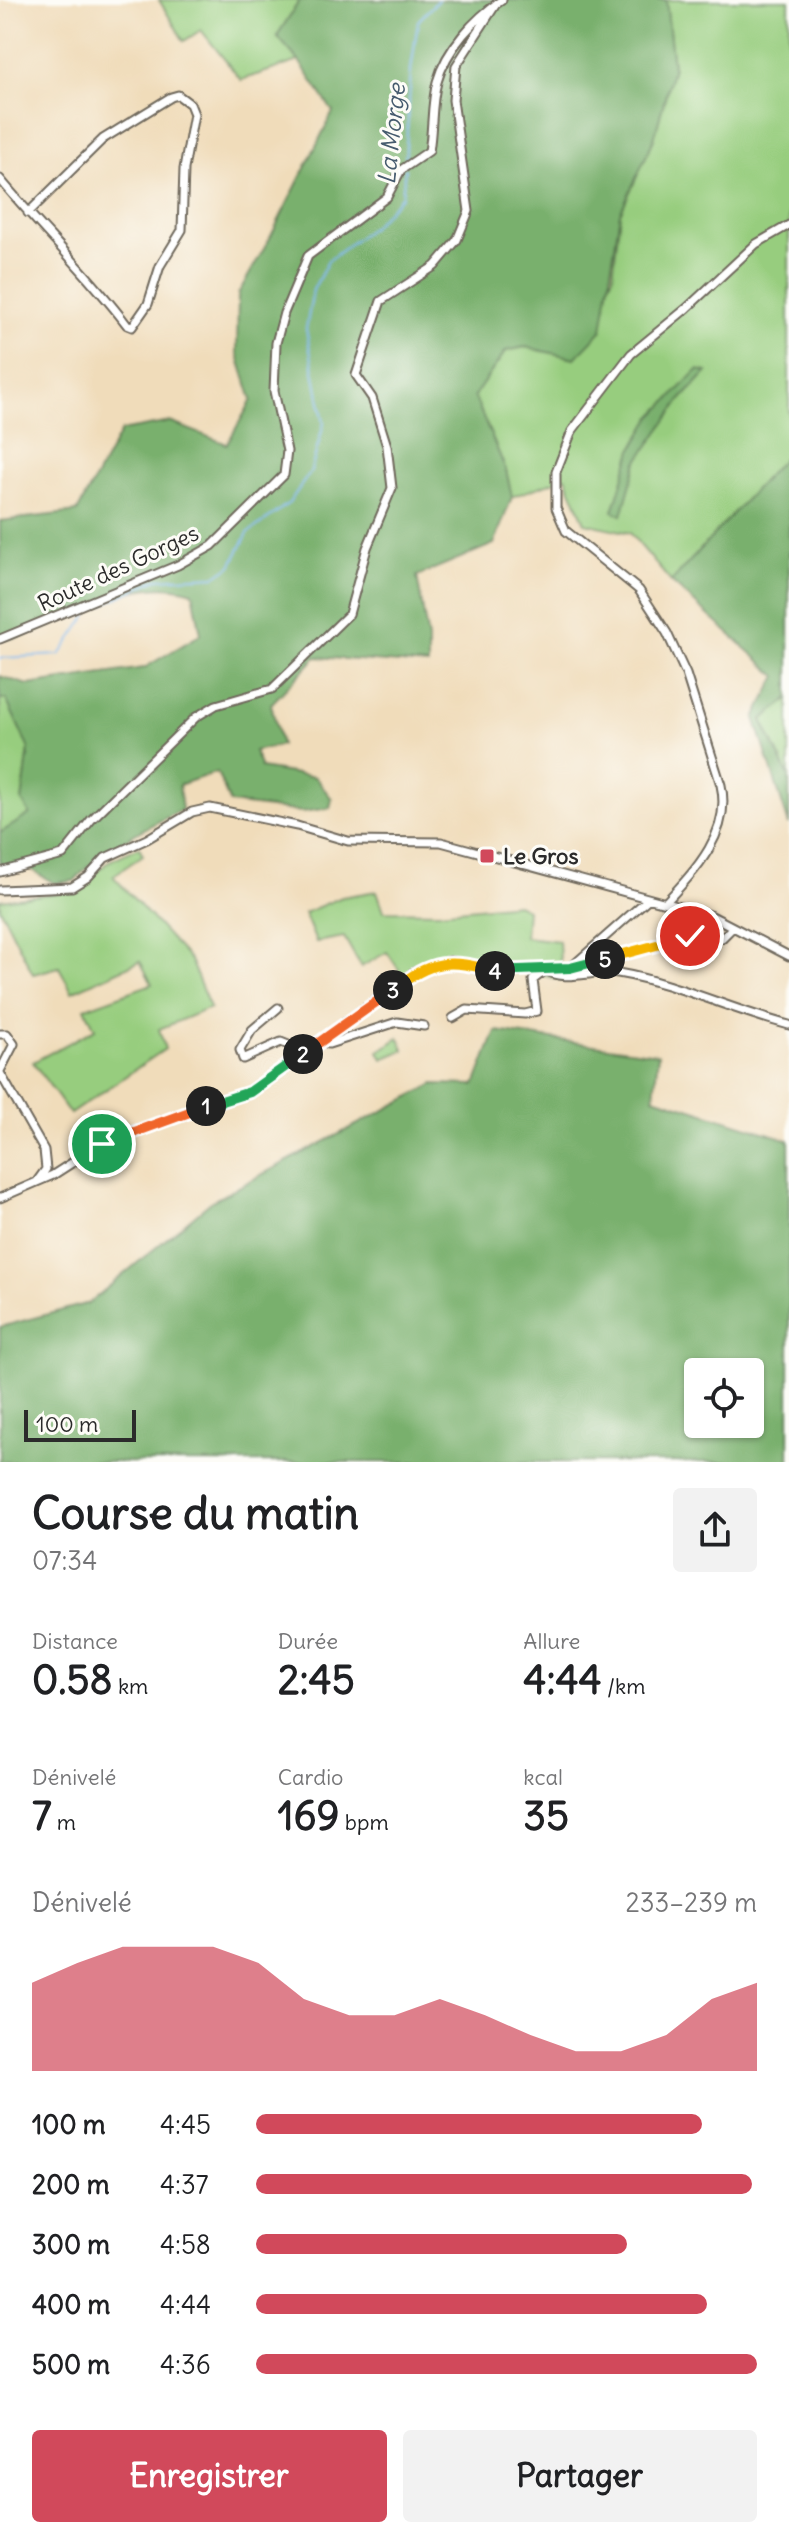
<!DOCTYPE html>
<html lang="fr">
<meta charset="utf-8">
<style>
:root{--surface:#fff;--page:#f2f2f2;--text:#202124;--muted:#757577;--accent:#d1495b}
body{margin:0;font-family:Delius,sans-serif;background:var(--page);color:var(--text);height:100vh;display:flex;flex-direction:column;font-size:30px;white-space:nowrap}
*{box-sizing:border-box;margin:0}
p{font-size:26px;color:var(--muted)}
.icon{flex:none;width:44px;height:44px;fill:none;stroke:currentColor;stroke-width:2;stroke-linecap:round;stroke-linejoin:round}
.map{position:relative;height:1462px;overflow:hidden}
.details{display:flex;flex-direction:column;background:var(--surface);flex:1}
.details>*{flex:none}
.buttons{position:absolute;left:684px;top:1358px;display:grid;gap:16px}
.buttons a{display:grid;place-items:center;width:80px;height:80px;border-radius:8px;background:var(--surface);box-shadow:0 2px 6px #0004;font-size:40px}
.scale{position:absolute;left:24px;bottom:20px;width:112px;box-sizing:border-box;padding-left:8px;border:4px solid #2b2b2b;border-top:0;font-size:22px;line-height:28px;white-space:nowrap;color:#2b2b2b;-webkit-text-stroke:6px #fdfcf7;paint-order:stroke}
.pin{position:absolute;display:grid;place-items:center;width:68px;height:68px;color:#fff;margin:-34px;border:4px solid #fff;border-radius:50%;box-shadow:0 2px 8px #0007}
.km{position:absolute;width:40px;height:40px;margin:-20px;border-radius:50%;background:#222;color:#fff;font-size:22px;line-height:40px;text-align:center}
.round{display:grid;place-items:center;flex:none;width:84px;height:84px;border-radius:8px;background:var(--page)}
.overview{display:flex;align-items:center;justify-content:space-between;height:136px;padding:0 32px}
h1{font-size:44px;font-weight:800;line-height:60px}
.metrics{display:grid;grid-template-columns:repeat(3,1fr);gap:12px;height:136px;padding:8px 32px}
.metrics div{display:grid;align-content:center}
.metrics b{font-size:40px;font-weight:800}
.metrics small{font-size:22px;font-weight:400}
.metrics p{font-size:22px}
.chart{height:224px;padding:16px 32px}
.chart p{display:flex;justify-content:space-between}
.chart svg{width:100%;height:144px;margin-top:8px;fill:var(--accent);opacity:.7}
.cta{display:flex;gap:16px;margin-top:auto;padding:16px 32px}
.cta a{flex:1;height:92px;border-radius:8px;background:var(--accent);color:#fff;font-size:32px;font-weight:800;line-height:92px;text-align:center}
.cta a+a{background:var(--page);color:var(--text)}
ul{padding:0 32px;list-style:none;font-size:26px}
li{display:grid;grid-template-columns:128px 96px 1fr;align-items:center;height:60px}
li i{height:20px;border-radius:10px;background:var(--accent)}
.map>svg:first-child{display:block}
</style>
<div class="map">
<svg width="789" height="1462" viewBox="0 0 789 1462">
<rect width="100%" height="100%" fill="#fdfcf7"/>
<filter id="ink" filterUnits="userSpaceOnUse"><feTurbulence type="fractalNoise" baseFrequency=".0125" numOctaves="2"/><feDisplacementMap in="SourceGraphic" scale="16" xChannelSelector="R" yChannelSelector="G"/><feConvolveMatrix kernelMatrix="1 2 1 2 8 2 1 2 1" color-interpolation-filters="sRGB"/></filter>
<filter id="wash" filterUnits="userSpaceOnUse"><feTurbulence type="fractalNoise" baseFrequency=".006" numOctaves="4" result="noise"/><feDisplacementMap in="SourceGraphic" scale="32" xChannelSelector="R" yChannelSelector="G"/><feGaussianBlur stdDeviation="1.8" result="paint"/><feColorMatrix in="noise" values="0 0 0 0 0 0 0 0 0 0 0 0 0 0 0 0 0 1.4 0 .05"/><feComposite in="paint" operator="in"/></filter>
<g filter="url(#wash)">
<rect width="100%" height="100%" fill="#f0dcba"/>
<path fill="#97cd7e" stroke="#617c54" stroke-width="2" d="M 159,0 L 300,0 L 277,36 L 299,61 L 241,80 L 201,30 L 184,41 Z
M 666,0 L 789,0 L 789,452 L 671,582 L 630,533 L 585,523 L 566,477 L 512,497 L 506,470 L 474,396 L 506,351 L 525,347 L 575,358 L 613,276 L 620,213 L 654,139 L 673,67 Z
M 6,698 L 29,749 L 22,801 L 31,814 L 0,833 L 0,699 Z
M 789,698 L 789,777 L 762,720 Z
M 139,847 L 143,855 L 113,876 L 190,960 L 210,1008 L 159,1029 L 165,1049 L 70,1114 L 33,1062 L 95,1029 L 85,1008 L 152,984 L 140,961 L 72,992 L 59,967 L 33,974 L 0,908 L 0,900 L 75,891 L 109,861 Z
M 377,891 L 384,911 L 438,912 L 517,904 L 527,909 L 525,937 L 559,941 L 561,980 L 455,953 L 403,976 L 387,952 L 361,967 L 344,937 L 316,942 L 304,913 L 342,897 Z
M 399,1038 L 404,1050 L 383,1059 L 379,1051 Z"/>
<path fill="#79b06d" stroke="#526e4c" stroke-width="2" fill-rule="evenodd" d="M 300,0 L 666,0 L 673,67 L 654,139 L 620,213 L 602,330 L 575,358 L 525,347 L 506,351 L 474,396 L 506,470 L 512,497 L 494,544 L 417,576 L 428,639 L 428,665 L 316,657 L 271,704 L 281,745 L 254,751 L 261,768 L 315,777 L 332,799 L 330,808 L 302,812 L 230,803 L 217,772 L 179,785 L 182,810 C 141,830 105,847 74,881 L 54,883 L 28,868 L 0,866 L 0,833 L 30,814 L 22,801 L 29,749 L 6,699 L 0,699 L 0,676 L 28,685 L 144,668 L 201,634 L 193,592 C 123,569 66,634 0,640 L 0,521 L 77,512 L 121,431 L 170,422 L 227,444 L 252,400 L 237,352 L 238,294 L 269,240 L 333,112 L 299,61 L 277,36 Z
M 698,370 L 707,372 L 681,400 L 637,462 L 622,515 L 613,511 L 632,450 L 651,418 Z
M 789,452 L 789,698 L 762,720 L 789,777 L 789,825 L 755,718 L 777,676 L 671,582 Z
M 496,1031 L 658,1054 L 654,1097 L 789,1140 L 789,1462 L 0,1462 L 0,1327 L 89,1303 L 212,1201 L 434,1084 L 475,1085 ZM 698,1372 L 750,1372 L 750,1424 L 698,1424 Z"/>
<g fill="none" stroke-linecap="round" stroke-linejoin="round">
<path stroke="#79b5eb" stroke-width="2" d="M 405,163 L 411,70 L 418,21 L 438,0
M 0,658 L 60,655 L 91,610 L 157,579 L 216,576 L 231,566 L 248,533 L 289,503 L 311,471 L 324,423 L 306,329 L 313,290 L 328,261 L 373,226 L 402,196 L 405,169"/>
</g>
</g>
<g filter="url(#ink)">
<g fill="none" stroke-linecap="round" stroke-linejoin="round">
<defs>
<path id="street" d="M 0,179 C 41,229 88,273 127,325 L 132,327 L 148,304 L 160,266 L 182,230 L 184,169 L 194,114 L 190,104 L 178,95 L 171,97 L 103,139 L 28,213
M 0,639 L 178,565 L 212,546 L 284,475 L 287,451 L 274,391 L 276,343 L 284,313 L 308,256 L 387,197 L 401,170 L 429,151 C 433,129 431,104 437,82 C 446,49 475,18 502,0
M 0,872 L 63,855 L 91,820 L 196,717 L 216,705 L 272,689 L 349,614 L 367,548 L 392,488 L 387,446 L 372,398 L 356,375 L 381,301 L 435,266 L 457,240 L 469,211 L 453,100 L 456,66 L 496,4
M 0,890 L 72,887 L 88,877 L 105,858 L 147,839 L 192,812 L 210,808 L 297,826 L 348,841 L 441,842 L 710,915 L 789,956
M 665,903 C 695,871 732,832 721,785 L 686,674 L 667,633 L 639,590 L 566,531 L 556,508 L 556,472 L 572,431 L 631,354 L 687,308 L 756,244 L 789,225
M 575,967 L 690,936 L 722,938 L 732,928
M 546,970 C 563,983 597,969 618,973 C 676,983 732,1010 789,1025
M 278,1008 L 252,1030 L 240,1050 L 243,1059 L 281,1042 L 291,1046 L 313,1045
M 453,1018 L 467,1010 L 525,1014 L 537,1011 L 533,980 L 546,970
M 0,1034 L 7,1034 L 14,1044 L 0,1071
M 321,1040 L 329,1044 L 397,1022 L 424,1026
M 0,1073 L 44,1150 L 46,1169 L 38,1180
M 0,1198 L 53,1175 L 109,1139 L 250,1092 L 415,972 L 450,961 L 496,971 L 570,968 L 648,899"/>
</defs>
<use href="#street" stroke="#70695d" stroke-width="11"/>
<use href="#street" stroke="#fff" stroke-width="7"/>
</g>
</g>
<g fill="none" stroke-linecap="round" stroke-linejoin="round" filter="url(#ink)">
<defs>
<path id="split-1" d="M 102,1144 L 206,1106"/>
<path id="split-2" d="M 206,1106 L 250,1092 L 303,1054"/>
<path id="split-3" d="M 303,1054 L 393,990"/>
<path id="split-4" d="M 393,990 C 432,959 448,959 495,971"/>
<path id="split-5" d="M 495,971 L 570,968 L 605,959"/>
<path id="split-6" d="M 605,959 L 690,936"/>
</defs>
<use href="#split-1" stroke="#fff" stroke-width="16"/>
<use href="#split-2" stroke="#fff" stroke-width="16"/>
<use href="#split-3" stroke="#fff" stroke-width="16"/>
<use href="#split-4" stroke="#fff" stroke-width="16"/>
<use href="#split-5" stroke="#fff" stroke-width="16"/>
<use href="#split-6" stroke="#fff" stroke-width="16"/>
<use href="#split-1" stroke="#f0652b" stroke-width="10"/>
<use href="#split-2" stroke="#22a559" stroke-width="10"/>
<use href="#split-3" stroke="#f0652b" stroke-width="10"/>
<use href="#split-4" stroke="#f5b400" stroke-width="10"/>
<use href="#split-5" stroke="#22a559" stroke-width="10"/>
<use href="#split-6" stroke="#f5b400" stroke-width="10"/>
</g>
<rect fill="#d1495b" stroke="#fdfcf7" stroke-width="3" x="479" y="848" width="16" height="16" rx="4"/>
<g text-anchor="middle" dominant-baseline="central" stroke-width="6" stroke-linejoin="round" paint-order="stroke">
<g font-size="22" fill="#2b2b2b" stroke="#fdfcf7">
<text transform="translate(118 568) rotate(-25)">Route des Gorges</text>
</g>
<g font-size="22" font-weight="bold" fill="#2b2b2b" stroke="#fdfcf7" text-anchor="start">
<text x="503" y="856">Le Gros</text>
</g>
<g font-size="24" font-style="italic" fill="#465b6e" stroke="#fdfcf7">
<text transform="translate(391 134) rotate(-84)">La Morge</text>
</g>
</g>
</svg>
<div class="buttons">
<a><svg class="icon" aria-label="locate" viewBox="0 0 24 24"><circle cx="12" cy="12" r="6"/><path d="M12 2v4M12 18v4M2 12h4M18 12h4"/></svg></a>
</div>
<div class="scale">100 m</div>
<div class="pin" style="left:102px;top:1144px;background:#1e9e55"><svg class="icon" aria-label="arrive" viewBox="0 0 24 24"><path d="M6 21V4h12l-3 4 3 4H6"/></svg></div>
<div class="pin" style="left:690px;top:936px;background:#d93025"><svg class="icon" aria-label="check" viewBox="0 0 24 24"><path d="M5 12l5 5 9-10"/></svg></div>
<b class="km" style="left:206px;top:1106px">1</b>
<b class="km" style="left:303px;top:1054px">2</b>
<b class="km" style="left:393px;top:990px">3</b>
<b class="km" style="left:495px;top:971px">4</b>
<b class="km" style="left:605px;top:959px">5</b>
</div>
<section class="details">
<div class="overview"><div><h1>Course du matin</h1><p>07:34</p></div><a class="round"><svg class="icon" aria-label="share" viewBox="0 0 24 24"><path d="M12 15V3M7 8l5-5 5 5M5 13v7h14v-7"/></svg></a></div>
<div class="metrics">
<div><p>Distance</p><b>0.58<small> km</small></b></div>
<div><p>Durée</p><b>2:45</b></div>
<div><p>Allure</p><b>4:44<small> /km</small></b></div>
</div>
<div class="metrics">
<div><p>Dénivelé</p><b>7<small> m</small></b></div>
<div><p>Cardio</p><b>169<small> bpm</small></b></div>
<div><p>kcal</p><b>35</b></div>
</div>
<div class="chart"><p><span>Dénivelé</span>233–239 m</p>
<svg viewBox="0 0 160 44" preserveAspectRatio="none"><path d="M0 44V17L10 11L20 6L30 6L40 6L50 11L60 22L70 27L80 27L90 22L100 27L110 33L120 38L130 38L140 33L150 22L160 17V44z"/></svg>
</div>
<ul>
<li><b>100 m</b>4:45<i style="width:89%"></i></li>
<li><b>200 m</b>4:37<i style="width:99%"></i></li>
<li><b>300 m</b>4:58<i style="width:74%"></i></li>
<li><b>400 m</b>4:44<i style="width:90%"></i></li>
<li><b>500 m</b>4:36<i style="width:100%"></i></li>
</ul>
<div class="cta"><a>Enregistrer</a><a>Partager</a></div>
</section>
